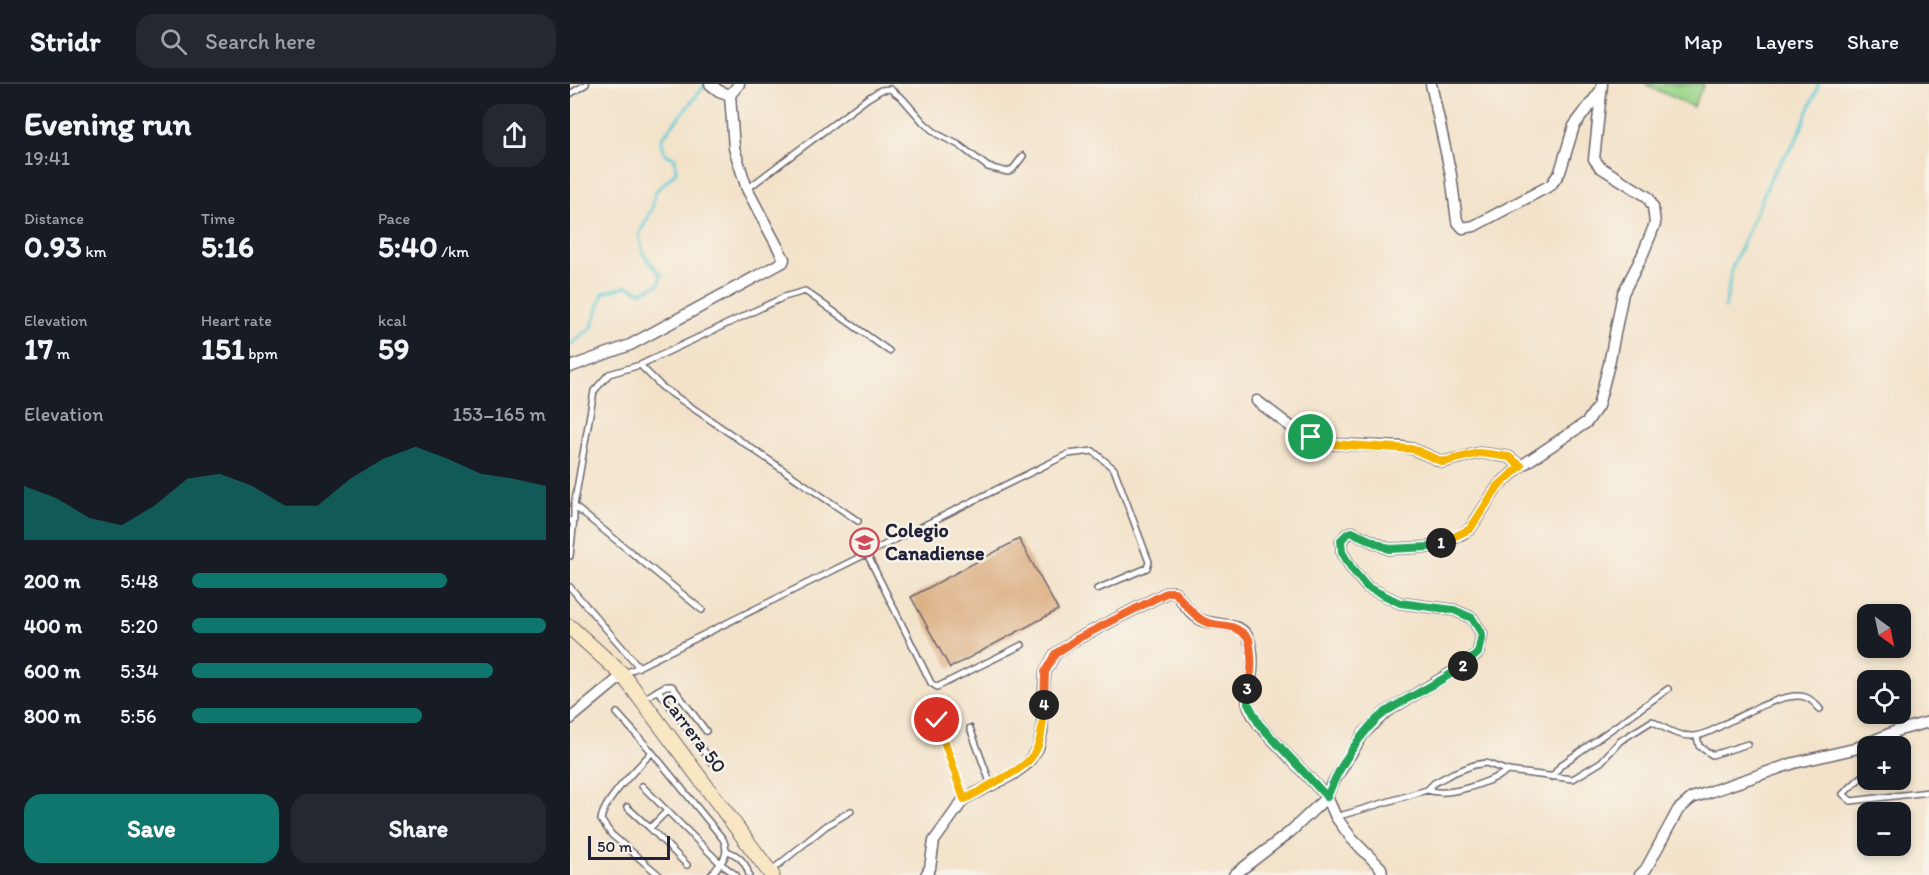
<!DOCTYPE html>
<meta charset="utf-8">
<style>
:root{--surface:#171b24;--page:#242831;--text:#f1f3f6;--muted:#9ea1a6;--line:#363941;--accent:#0f766e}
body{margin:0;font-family:Itim,sans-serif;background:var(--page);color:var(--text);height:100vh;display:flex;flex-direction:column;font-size:22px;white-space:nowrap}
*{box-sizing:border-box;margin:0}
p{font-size:20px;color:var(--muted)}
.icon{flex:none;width:33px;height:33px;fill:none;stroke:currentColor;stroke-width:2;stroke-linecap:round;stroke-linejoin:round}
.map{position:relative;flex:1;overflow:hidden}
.drawer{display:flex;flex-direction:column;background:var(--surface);width:570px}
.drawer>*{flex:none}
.needle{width:39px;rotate:147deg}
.buttons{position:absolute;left:1287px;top:520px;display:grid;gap:12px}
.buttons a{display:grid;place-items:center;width:54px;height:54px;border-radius:12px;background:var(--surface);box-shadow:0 3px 9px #0003;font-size:30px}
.scale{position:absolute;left:18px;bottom:15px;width:82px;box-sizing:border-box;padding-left:6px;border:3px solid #22223b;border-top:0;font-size:16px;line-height:21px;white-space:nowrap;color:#22223b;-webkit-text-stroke:4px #f7f3e8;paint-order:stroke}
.pin{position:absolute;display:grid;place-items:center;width:51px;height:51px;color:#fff;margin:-26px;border:3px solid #fff;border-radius:50%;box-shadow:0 2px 6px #0007}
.km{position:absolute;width:30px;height:30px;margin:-15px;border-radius:50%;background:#222;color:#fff;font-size:16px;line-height:30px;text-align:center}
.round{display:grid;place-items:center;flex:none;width:63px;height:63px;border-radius:18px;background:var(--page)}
.overview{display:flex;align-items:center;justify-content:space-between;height:102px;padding:0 24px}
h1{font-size:33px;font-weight:800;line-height:45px}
.stats{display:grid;grid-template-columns:repeat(3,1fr);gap:9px;height:102px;padding:6px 24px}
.stats div{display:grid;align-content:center}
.stats b{font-size:30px;font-weight:800}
.stats small{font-size:16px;font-weight:400}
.stats p{font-size:16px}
.chart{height:168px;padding:12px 24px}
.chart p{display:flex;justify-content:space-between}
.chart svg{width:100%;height:108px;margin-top:6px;fill:var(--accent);opacity:.7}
.primary-button{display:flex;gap:12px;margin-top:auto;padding:12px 24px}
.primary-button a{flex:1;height:69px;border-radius:18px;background:var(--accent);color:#fff;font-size:24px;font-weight:800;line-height:69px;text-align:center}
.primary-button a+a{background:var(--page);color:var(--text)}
ul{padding:0 24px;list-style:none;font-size:20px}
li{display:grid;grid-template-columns:96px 72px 1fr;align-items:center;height:45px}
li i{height:15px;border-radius:8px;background:var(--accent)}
header{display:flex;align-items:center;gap:36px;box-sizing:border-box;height:84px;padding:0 30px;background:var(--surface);border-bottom:2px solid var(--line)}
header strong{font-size:28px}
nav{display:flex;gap:33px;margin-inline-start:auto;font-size:21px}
.search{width:420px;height:54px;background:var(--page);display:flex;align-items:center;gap:15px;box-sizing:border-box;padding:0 21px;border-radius:18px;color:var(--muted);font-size:22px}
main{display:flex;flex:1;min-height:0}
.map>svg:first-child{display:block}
</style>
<header>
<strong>Stridr</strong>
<div class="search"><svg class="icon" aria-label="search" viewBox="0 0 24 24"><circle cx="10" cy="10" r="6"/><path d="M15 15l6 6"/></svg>Search here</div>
<nav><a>Map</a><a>Layers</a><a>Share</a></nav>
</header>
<main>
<section class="drawer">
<div class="overview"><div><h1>Evening run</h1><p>19:41</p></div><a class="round"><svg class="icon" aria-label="share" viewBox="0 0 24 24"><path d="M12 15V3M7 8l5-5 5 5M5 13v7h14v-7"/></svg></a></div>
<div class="stats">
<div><p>Distance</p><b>0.93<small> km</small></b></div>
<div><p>Time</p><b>5:16</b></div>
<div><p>Pace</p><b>5:40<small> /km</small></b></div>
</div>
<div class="stats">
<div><p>Elevation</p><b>17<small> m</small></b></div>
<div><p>Heart rate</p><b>151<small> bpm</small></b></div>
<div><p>kcal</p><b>59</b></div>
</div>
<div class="chart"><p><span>Elevation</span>153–165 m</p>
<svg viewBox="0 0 160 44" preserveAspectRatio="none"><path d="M0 44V22L10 27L20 35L30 38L40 30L50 19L60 17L70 22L80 30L90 30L100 19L110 11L120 6L130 11L140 17L150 19L160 22V44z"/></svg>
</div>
<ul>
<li><b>200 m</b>5:48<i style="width:72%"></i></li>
<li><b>400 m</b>5:20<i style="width:100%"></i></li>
<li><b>600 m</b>5:34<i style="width:85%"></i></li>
<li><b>800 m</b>5:56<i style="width:65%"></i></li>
</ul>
<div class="primary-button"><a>Save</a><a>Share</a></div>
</section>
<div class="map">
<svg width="1359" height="791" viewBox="0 0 1359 791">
<rect width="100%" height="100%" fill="#f7f3e8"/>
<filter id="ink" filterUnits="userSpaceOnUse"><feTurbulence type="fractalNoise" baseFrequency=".0167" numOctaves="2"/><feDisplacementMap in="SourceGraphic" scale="12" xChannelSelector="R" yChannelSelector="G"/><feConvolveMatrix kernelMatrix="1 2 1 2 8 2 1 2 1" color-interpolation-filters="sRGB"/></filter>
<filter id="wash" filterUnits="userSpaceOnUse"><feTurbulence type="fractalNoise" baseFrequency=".008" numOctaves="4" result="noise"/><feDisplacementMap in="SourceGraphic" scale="24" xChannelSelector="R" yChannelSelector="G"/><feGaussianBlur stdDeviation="1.35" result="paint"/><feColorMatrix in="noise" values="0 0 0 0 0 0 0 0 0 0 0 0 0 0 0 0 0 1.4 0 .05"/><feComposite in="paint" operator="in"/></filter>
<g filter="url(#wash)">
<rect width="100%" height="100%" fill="#f3e2c9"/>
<path fill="#9bd589" stroke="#5e7c62" stroke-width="1.5" d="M 1075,0 L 1134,0 L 1123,23 Z"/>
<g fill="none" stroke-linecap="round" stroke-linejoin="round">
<path stroke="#5ecad4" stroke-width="3" d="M 1155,224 L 1162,184 L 1203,89 L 1226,57 L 1248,3 L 1248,0
M 0,261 L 22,243 L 33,209 L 57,202 L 71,208 L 89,200 L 91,191 L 73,170 L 69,151 L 82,125 L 85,108 L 106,88 L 105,74 L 95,70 L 91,55 L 136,0"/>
</g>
<g id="blocks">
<path fill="#dbad81" d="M 449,455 L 488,526 L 380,584 L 341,513 Z"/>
</g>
</g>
<g filter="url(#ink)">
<use href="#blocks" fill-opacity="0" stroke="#6b656d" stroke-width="1.5"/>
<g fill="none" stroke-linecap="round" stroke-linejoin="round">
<defs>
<path id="service" d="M 0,10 L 16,0
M 177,105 L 298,14 L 311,6 L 320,5 L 333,15 L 354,39 L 367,50 L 389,61 L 418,83 L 438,88 L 443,85 L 453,72
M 70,281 L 92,303 L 288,437
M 4,422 L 132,526
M 0,437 L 4,435 L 4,422 L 24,307 L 39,290 L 70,281 L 214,213 L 235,207 L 319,267
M 296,468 L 361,599 L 367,603 L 452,561
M 0,472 L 4,435
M 0,503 L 69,583
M 54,590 L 498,370 L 523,367 L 544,385 L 579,478 L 577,484 L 527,505
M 88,606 L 96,602 L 102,602 L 136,647
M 74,615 L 88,606 L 142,678
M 47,629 L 82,668 L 153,755 C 161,771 151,779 141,791
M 367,636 L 394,715
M 400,644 L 421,701
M 1127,652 L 1129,662 L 1142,671 L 1178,660
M 1320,663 L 1325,655 L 1326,648
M 82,668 C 68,684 33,716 31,736 L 42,751 L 89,791
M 1298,687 L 1273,710 L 1281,717 L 1359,708
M 982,693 L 991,681 L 1098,605
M 72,702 L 151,780 L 166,791
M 857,706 C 879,714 919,698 938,687
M 57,723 L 80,744 L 97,727
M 766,733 L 857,706 L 864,699 L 883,689 L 904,681 L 916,679 L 938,687 L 1003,695 L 1031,678 L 1050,657 L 1082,637 C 1096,645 1108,653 1125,652 C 1136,651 1147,644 1156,639 C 1174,630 1216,607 1235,613 C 1242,615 1246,621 1250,625
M 80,744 L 117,781
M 157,767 C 169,771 176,778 179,791
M 201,787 L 256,742 L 281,727"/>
<path id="minor" d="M 861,0 L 881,91 L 887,137 L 893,144 L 904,142 L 981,101 L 990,88 L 1004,42 L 1031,6
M 160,11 L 169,0
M 0,283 L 60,261 L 213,178 L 214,175 L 177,105 L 164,64 L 160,11 L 149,7 L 140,0
M 687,317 L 720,342 L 760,360 L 831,363 L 843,365 L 873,378 L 909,369 L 919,370 L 939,373 L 951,382
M 0,635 L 53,591
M 356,791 L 360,784 L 364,757 L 394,715 L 442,691 L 457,680 L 468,664 L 472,648 L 475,588 L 485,570 L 507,555 L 598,508 L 605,508 C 613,518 622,533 634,537 C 649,542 673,538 679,556 C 683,566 683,583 681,593 C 680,603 675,610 678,620 C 680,628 685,634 689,641 L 757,713 L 766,733 L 782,755 L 811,784 L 812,791
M 664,791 L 720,748 L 757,713 L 761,702 L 793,650 L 816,628 L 891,583 L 908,569 L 912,550 L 902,534 L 884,526 L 830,519 L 797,503 L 782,485 L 772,468 L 771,457 L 777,450 L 782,448 L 819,465 L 859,463 L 885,454 L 900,445 L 928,402 L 951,382 L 1017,338 L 1028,322 L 1039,280 L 1053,209 L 1072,172 L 1085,140 L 1083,123 L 1078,113 L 1030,83 L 1024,75 L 1032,0
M 1070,791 L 1076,785 L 1108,726 L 1122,714 L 1224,679 L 1284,665 L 1326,647 L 1359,638"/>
<path id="secondary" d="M 0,543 L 53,591 L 202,791"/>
</defs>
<use href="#service" stroke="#6b656d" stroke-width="8"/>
<use href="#minor" stroke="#6b656d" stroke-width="13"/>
<use href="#secondary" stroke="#6b656d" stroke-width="17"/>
<use href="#service" stroke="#fff" stroke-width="5"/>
<use href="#minor" stroke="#fff" stroke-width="10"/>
<use href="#secondary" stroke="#f9e7c3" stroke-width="15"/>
</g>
</g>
<g fill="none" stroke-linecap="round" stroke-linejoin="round" filter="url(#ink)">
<defs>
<path id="split-1" d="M 741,353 L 760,360 L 843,365 L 873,378 L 909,369 L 919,370 L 939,373 L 951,382 L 928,402 L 900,445 L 871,459"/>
<path id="split-2" d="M 871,459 L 859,463 L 819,465 L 782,448 L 777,450 L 771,456 L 772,468 L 782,485 L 797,503 L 830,519 L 884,526 L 902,534 L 912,550 L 908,569 L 893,582"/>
<path id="split-3" d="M 677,605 L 678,619 L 689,640 L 757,713 C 768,685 792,644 817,627 C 842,611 869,599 893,582"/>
<path id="split-4" d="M 474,621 L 475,588 L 485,570 L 507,555 L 598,508 L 605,508 C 613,518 621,529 632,536 C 650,546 661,535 679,555 C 682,573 683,588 677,605"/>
<path id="split-5" d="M 367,636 L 394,715 C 404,711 413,705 422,700 C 466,677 471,671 474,621"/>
</defs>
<use href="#split-1" stroke="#fff" stroke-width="12"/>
<use href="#split-2" stroke="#fff" stroke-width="12"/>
<use href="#split-3" stroke="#fff" stroke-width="12"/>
<use href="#split-4" stroke="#fff" stroke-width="12"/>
<use href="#split-5" stroke="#fff" stroke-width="12"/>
<use href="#split-1" stroke="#f5b400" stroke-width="8"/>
<use href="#split-2" stroke="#22a559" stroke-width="8"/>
<use href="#split-3" stroke="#22a559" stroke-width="8"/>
<use href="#split-4" stroke="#f0652b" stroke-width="8"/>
<use href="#split-5" stroke="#f5b400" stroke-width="8"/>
</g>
<defs>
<symbol id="school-ring" viewBox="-11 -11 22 22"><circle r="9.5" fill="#f7f3e8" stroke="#d1495b" stroke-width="1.5"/><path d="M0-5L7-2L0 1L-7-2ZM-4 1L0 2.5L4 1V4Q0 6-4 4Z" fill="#d1495b"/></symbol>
</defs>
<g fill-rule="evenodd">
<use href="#school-ring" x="278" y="442" width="33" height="33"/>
</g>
<g text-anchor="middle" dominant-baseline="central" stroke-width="5" stroke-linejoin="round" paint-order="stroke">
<g font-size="20" font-weight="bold" fill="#22223b" stroke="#f7f3e8" text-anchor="start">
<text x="315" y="446">Colegio<tspan x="315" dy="23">Canadiense</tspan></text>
</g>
<g font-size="20" fill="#22223b" stroke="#f7f3e8">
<text transform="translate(124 649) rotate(53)">Carrera 50</text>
</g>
</g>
</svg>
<div class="buttons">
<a><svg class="needle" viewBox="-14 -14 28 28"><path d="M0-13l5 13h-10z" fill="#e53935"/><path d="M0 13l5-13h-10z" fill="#9ea1a6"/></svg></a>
<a><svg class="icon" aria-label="locate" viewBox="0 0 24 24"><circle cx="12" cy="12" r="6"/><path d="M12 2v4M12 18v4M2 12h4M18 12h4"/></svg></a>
<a>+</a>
<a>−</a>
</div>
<div class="scale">50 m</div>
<div class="pin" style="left:741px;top:353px;background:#1e9e55"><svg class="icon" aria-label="arrive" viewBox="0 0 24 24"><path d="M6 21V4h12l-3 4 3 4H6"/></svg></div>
<div class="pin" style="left:367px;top:636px;background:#d93025"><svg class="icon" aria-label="check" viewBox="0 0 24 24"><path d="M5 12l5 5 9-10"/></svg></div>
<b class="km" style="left:871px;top:459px">1</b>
<b class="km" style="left:893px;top:582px">2</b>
<b class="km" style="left:677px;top:605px">3</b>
<b class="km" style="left:474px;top:621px">4</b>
</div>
</main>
